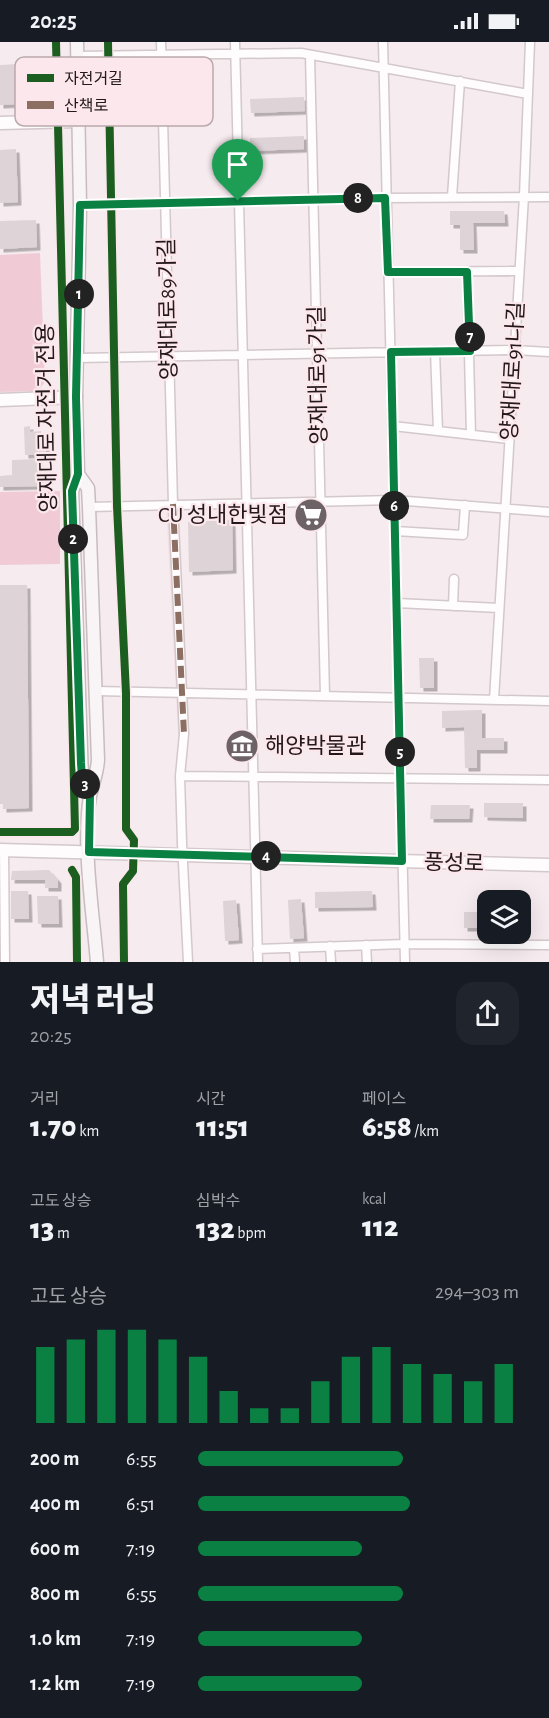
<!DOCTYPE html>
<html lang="ko">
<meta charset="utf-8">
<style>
:root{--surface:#171b24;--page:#20242c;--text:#f1f3f6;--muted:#9ea1a6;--accent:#0b8043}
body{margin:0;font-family:"Alegreya Sans","Noto Sans KR",sans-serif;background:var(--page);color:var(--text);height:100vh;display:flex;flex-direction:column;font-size:22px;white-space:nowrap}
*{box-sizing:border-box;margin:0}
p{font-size:20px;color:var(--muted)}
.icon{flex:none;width:33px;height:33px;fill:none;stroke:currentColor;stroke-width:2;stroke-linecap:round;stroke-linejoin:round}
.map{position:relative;height:920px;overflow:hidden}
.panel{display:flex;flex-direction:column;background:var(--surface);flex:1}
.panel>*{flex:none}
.tools{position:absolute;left:477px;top:848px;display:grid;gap:12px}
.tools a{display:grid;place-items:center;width:54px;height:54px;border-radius:12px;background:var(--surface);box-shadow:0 6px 24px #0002;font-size:30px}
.pin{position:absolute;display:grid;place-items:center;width:51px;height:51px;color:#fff;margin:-62px -26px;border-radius:50% 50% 50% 0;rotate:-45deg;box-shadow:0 0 6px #0007}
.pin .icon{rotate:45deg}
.km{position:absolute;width:30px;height:30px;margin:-15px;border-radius:50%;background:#222;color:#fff;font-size:16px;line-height:30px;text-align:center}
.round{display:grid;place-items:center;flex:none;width:63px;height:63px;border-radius:18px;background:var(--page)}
.head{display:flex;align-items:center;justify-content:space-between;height:102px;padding:0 30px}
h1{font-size:33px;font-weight:800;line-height:45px}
.stats{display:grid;grid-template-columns:repeat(3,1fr);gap:9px;height:102px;padding:6px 30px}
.stats div{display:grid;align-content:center}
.stats b{font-size:30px;font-weight:800}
.stats small{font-size:16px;font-weight:400}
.stats p{font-size:16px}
.chart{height:168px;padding:12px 30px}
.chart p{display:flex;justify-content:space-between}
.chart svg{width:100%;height:108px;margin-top:6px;stroke:var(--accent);stroke-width:6}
ul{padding:0 30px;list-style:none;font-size:20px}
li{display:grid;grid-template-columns:96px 72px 1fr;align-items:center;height:45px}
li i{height:15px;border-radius:8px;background:var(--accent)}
.status{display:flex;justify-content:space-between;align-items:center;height:42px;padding:0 30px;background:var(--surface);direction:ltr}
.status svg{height:16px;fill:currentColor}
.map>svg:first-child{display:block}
</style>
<div class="status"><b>20:25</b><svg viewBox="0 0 49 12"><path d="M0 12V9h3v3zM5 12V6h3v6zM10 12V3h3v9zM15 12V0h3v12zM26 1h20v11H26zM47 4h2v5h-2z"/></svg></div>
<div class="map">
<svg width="549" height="920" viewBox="0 0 549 920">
<defs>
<filter id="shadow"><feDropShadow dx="3.5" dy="3.5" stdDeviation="0" flood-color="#0004"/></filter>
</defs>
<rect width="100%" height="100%" fill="#f6ebee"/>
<path fill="#f5dfe4" d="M 166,462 L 179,462 L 189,692 L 178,692 Z"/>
<path fill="#f0cbd5" d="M 40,211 L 45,340 L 38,349 L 0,350 L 0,213 Z
M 60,449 L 60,522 L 0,523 L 0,450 Z"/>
<path fill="#ded3d6" filter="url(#shadow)" d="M 18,22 L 19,62 L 0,63 L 0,23 Z
M 304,55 L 305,69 L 251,71 L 250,57 Z
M 304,94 L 304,107 L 250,109 L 250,96 Z
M 16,107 L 18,160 L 0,161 L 0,108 Z
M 450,169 L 504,169 L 505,181 L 473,181 L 474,208 L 460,208 L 460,183 L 450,183 Z
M 36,178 L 37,205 L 0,207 L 0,179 Z
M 30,384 L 30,390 L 41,389 L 41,395 L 46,395 L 46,412 L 25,413 L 24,385 Z
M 39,417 L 40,444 L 0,445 L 0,434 L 12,433 L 12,418 Z
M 232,478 L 233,528 L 189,530 L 188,480 Z
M 0,543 L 27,543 L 29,766 L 3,767 L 3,762 L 0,762 Z
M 419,616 L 434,616 L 434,646 L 420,646 Z
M 482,668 L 482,696 L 504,696 L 504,708 L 477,708 L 477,726 L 465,726 L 464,685 L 442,686 L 442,669 Z
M 484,761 L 523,761 L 523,776 L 484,775 Z
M 431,763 L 470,763 L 469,777 L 430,777 Z
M 49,828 L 58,838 L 58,846 L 45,846 L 45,838 L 11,838 L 12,829 Z
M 11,849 L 28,849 L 29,877 L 11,877 Z
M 372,849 L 373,865 L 315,866 L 315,850 Z
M 37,854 L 58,854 L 59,882 L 38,882 Z
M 301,857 L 304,896 L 290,897 L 288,858 Z
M 236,858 L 239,898 L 225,899 L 223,859 Z
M 464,870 L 488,870 L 488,886 L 464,886 Z"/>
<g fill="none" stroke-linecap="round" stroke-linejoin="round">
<defs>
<path id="street" d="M 161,0 L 173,462 L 184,692 L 180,734 L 182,801 L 188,920
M 235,0 L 258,920
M 383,0 L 405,920
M 310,13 L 325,654
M 77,14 L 301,11 L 528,52
M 452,155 L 460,39
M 80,163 L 385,156 L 549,155
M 388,230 L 519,229
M 467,230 L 471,393
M 435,309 L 438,389
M 78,316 L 515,308 L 549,310
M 393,384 L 509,397
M 89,465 L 394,458 L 549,470
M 395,489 L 463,493 L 465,463
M 397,561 L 499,566
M 453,564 L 454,537
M 97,649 L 549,659
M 494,658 L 524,154 L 530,0
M 180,734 L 549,738
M 4,808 L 5,920
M 366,903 L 367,920
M 330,904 L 331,920
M 294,906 L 295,920
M 257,907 L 405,902 L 549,903"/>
<path id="secondary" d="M 0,81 L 78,79
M 0,358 L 76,355
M 0,808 L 549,823"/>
<path id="primary" d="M 77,0 L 80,163 L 76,355 L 78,432 L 72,449 L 82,736 L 90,753
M 78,432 L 88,446 L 89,465 L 98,718 C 97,732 93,741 90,754 C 82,802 93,871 97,920"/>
</defs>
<use href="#street" stroke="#d3c8cb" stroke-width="11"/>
<use href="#secondary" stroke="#d3c8cb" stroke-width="15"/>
<use href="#primary" stroke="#c8bcbf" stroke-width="15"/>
<use href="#street" stroke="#fefcfc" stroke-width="8"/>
<use href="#secondary" stroke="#fefcfc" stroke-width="12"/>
<use href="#primary" stroke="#f9f4f6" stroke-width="12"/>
<path stroke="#8d6e63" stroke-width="6" stroke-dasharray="12 6" stroke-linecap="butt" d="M 173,462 L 184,692"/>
<defs>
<path id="cycleway" d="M 108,0 L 117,464 L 126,651 L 126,787 L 134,798 L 133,829 L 123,842 L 124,920
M 0,790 L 72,790 L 75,787 L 56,0
M 72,828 L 76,835 L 77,920"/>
</defs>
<use href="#cycleway" stroke="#fbe7ec" stroke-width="11"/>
<use href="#cycleway" stroke="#1b5e20" stroke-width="8"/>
</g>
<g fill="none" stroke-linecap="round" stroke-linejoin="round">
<defs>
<path id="route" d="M 385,156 L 388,230 L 467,230 L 470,309 L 391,310 L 402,819 L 89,810 L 90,753 L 82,736 L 81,721 L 72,449 L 78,432 L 76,355 L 80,163 Z"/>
</defs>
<use href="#route" stroke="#fff" stroke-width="12"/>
<use href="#route" stroke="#0b8043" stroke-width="8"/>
</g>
<defs>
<symbol id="supermarket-disc" viewBox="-11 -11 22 22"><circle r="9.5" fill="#6d6265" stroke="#fbe7ec"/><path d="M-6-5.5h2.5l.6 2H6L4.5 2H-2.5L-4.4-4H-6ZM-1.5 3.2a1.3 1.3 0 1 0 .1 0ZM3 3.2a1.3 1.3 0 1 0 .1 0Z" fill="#fff"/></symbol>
<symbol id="museum-disc" viewBox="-11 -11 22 22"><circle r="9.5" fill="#6d6265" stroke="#fbe7ec"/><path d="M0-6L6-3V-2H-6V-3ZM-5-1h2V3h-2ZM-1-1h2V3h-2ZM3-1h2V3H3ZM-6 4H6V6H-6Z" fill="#fff"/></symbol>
</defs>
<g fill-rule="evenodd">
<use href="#supermarket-disc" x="292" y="454" width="38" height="38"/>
<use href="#museum-disc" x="223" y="685" width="38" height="38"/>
</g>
<g text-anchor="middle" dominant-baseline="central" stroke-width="4.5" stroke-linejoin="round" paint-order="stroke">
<g font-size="22" fill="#23181b" stroke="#fbe7ec">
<text transform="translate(168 267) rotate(-91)">양재대로89가길</text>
<text transform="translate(513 329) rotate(-87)">양재대로91나길</text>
<text transform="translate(318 333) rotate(-91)">양재대로91가길</text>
<text transform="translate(47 376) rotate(-91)">양재대로 자전거 전용</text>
<text transform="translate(454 821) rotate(2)">풍성로</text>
</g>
<g font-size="22" fill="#23181b" stroke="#fbe7ec" text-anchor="end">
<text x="288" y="473">CU 성내한빛점</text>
<text x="265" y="704" text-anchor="start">해양박물관</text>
</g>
</g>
<rect x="15" y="15" width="198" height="69" rx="9" fill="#fbe7ec" stroke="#baa9ad" stroke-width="1.5"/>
<rect x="27" y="32" width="27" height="8" fill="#1b5e20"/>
<rect x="27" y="59" width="27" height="8" fill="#8d6e63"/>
<g font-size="16" fill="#23181b">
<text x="64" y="42">자전거길</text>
<text x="64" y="69">산책로</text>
</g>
</svg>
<div class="tools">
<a><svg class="icon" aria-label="layers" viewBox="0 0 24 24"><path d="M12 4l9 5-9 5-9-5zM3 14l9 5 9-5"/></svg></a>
</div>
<div class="pin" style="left:238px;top:159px;background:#1e9e55"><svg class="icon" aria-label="arrive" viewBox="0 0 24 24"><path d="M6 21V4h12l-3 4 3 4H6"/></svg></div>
<b class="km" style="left:79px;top:252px">1</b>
<b class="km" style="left:73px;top:497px">2</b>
<b class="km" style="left:85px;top:742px">3</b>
<b class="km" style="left:266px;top:814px">4</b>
<b class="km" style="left:400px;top:710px">5</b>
<b class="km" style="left:394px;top:464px">6</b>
<b class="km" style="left:470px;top:295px">7</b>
<b class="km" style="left:358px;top:156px">8</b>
</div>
<section class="panel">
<div class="head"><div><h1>저녁 러닝</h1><p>20:25</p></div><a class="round"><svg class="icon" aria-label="share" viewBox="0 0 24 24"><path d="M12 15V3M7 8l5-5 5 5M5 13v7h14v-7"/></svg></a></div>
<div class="stats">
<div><p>거리</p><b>1.70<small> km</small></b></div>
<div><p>시간</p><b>11:51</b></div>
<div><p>페이스</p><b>6:58<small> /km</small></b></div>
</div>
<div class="stats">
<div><p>고도 상승</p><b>13<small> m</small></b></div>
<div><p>심박수</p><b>132<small> bpm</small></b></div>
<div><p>kcal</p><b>112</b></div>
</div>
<div class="chart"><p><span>고도 상승</span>294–303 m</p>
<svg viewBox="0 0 160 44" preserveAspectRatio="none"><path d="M5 44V13M15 44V10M25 44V6M35 44V6M45 44V10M55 44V17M65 44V31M75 44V38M85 44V38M95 44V27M105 44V17M115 44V13M125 44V20M135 44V24M145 44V27M155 44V20"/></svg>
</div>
<ul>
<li><b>200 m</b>6:55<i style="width:64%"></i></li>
<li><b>400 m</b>6:51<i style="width:66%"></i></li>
<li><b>600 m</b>7:19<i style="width:51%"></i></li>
<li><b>800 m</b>6:55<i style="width:64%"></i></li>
<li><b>1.0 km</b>7:19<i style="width:51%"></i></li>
<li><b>1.2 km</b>7:19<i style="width:51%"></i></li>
</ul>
</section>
